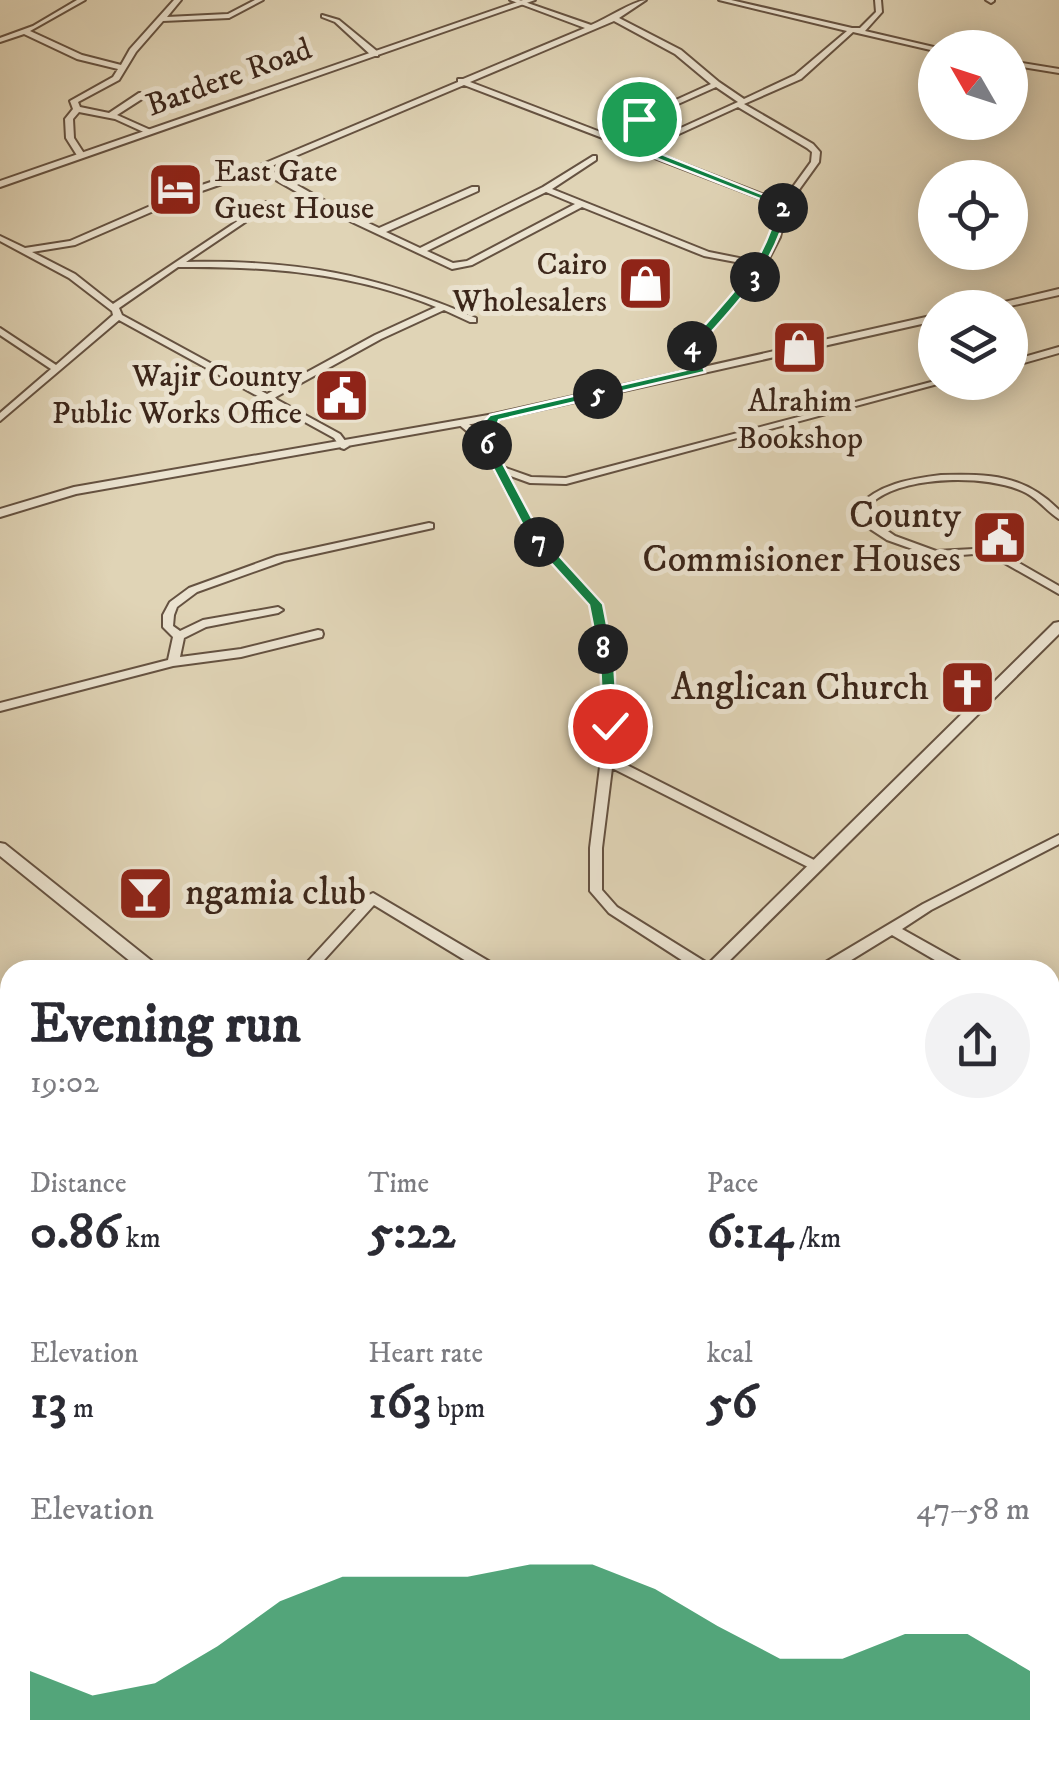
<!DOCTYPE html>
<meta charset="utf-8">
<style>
:root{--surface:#fff;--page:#f2f2f3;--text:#2b2b33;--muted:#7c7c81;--accent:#0b8043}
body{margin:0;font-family:"IM FELL DW Pica",serif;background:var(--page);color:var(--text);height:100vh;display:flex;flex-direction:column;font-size:38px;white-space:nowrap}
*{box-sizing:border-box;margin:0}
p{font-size:32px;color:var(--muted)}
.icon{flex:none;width:55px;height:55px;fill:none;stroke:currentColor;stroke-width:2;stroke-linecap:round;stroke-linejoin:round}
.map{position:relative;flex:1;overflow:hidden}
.panel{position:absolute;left:0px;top:960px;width:1060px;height:812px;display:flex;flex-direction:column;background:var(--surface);border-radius:30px 30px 0 0;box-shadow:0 5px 25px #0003}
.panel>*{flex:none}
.needle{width:65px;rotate:309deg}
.tools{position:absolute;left:918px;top:30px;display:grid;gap:20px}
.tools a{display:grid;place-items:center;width:110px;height:110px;border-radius:50%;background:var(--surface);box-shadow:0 5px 25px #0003;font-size:50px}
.pin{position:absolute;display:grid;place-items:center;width:85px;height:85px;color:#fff;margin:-42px;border:5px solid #fff;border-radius:50%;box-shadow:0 2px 10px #0007}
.km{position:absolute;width:50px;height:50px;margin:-25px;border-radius:50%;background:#222;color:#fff;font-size:28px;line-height:50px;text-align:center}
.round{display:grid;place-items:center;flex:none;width:105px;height:105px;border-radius:52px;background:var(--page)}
.headline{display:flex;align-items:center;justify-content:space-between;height:170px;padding:0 30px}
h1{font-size:55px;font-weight:800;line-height:75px}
.stats{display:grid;grid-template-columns:repeat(3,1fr);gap:15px;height:170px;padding:10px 30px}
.stats div{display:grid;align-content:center}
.stats b{font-size:50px;font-weight:800}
.stats small{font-size:28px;font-weight:400}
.stats p{font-size:28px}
.chart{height:280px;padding:20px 30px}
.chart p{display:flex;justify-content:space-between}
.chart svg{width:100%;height:180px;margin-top:10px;fill:var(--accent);opacity:.7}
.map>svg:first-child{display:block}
</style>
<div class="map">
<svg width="1059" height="1771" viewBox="0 0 1059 1771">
<rect width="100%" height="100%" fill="#e0d4b6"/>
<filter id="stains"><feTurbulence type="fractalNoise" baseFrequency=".002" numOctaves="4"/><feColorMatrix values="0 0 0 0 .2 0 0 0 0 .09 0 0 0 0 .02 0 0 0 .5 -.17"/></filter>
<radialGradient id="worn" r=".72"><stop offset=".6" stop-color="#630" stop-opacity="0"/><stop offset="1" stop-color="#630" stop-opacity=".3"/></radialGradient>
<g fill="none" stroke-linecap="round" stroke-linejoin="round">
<defs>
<path id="minor" d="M 77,0 L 85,0 L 30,31 L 82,55 L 121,65 L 130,49 L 174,0 L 181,0 L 167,17 L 228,14 L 255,0 L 263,0 L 229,18 L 163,21 L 136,52 L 119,80 L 78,102 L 80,107 L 109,113 L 139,93 L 145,93 L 145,97 L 117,115 L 155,132 L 148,134 L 115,119 L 79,112 L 73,119 L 74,138 L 85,155 L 81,157 L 78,157 L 66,138 L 65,119 L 73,109 L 70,101 L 113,77 L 118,69 L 77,59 L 24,34 L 0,42 L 0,38 L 33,26 Z
M 510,0 L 519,0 L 591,25 C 606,19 633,1 646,0 L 619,18 L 681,50 L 719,82 L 744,99 L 795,75 L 847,31 L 719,0 L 731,0 L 852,28 L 860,28 L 876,12 L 875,0 L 881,0 L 882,12 L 865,31 L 938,48 L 935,48 L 935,51 L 853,32 L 801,79 L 744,104 L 813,144 L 820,152 L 819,162 L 788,205 L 780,237 L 761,274 L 696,348 L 706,369 L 704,371 L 698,371 L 686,348 L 753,273 L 757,266 L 704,256 L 582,207 L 472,265 L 452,269 L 337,215 L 260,171 L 193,194 L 75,245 L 32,252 L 75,274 L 113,304 L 266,202 L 269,202 L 269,206 L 186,262 C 297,260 374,274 476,318 L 476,322 L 470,322 L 444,310 L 381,339 L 274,398 L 340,434 L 349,446 L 344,449 L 341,448 L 334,438 L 119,320 L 0,421 L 0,413 L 51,369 L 0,335 L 0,328 L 56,365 L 113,315 L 112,311 L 69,278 L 0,241 L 0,236 L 25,248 L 70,241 L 187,190 L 258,166 L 458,82 L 458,79 L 463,79 L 585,28 ZM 614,21 L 675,54 L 711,84 L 603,133 L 470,82 ZM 464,85 L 780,206 L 772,237 L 759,262 L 709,252 L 552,189 L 596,160 L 596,156 L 593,156 L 543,187 L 420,248 L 386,232 L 478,191 L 478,187 L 472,187 L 379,228 L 343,211 L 267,168 ZM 716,87 L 738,102 L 639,147 L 609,135 ZM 738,107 L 807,148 L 812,152 L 811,162 L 782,202 L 646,149 ZM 546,192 L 575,204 L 467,261 L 453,263 L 427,251 ZM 178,267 C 268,266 353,273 436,307 L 375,335 L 267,394 L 122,315 L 119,308 Z
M 986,0 L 994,0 L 994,1 L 991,3 Z
M 322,15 L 339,20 L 378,52 L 378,56 L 372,56 L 335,22 L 322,17 Z
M 1010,61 L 1059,69 L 1059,73 L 1010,65 Z
M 1059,347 L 1059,353 L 1010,367 L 1010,361 Z
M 935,381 L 935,382 L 945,382 L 566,484 L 530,483 L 508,475 L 540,537 L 601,604 L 613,661 L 617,726 L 613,758 L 818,862 L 820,865 L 814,870 L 810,868 L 612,768 L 602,848 L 602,890 L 617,907 L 712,966 L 714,970 L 697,970 L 609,913 L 590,891 L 590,848 L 605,726 L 601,661 L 591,605 L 532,540 L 481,443 L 457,423 L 462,420 L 465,421 L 488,439 L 503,467 L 531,477 L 566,478 Z
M 941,475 C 989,474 1023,474 1059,510 L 1059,519 C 1046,511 1037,497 1022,491 C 986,475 912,476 878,498 C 873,501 870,505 866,509 L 870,519 L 895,536 L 936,551 L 993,548 L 1059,586 L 1059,594 L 987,553 L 935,557 L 887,540 L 861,523 L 856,508 C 879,484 909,479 941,475 Z
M 429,523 L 433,524 L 433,528 L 284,561 L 197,592 L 177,607 L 174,615 L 173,626 L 180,631 L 203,620 L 278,607 L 283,610 L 278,613 L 206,627 L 184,638 L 180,657 L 241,649 L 318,630 L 322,631 L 323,634 L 322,637 L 241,657 L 173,666 L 0,711 L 0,703 L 168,660 L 173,637 L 163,627 L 163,615 L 170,602 L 189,588 L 277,556 Z
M 1059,835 L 1059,844 L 931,910 L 902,929 L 968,966 L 970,970 L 952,970 L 892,935 L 835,970 L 817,970 L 819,966 L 923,904 Z
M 373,893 L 497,966 L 499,970 L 481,970 L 374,905 L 315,970 L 300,970 L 369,895 Z
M 1050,1015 L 1059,1019 L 1059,1030 L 1050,1026 Z
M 1050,1365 L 1059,1369 L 1059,1386 L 1050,1382 Z
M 565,1762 L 583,1762 L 581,1771 L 563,1771 Z
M 921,1762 L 939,1762 L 936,1771 L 918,1771 Z"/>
<path id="tertiary" d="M 523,0 L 535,0 L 0,187 L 0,181 Z
M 1059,289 L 1059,295 L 1001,308 L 979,308 Z
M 935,315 L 935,321 L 494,420 L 76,494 L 0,517 L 0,509 L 74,487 L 494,414 Z
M 1059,622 L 1059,634 L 720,970 L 702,970 L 1054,623 Z
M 0,843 L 5,844 L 158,966 L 160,970 L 141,970 L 0,856 Z
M 10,1515 L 10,1539 L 0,1545 L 0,1521 Z"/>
</defs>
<use href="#minor" stroke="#655241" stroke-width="4"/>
<use href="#tertiary" stroke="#655241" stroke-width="4"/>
<use href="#minor" fill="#ebe3d0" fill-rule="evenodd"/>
<use href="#tertiary" fill="#ebe3d0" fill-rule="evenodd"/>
</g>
<path fill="#0b8043" stroke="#fff" stroke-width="2.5" d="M 636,117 L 642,117 L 670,137 L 649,149 L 789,205 C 773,269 740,300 697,348 L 705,372 L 499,420 L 491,441 L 542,537 L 603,604 L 614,661 L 618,726 L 610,732 L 603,726 L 600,661 L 589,605 L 531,541 L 479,441 L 482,424 L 490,415 L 694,368 L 685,348 C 727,296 761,274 778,206 L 637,151 L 637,147 L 658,137 L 636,121 Z"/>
<defs>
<symbol id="hotel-square" viewBox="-11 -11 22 22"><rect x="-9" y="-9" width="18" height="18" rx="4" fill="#8f2418" stroke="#ebe3d0"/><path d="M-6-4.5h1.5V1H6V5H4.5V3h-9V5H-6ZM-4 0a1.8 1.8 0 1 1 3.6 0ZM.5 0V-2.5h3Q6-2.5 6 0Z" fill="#fff"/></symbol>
<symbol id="shop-square" viewBox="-11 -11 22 22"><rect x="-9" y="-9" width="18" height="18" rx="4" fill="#8f2418" stroke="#ebe3d0"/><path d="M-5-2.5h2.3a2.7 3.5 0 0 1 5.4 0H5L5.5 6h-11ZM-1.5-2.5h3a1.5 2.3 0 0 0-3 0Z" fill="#fff"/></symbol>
<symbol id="civic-square" viewBox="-11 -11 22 22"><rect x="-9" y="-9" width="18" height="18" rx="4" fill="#8f2418" stroke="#ebe3d0"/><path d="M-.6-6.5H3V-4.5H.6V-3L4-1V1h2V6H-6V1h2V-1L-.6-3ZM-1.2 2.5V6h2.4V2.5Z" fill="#fff"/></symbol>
<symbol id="church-square" viewBox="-11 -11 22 22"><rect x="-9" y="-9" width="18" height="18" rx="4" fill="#8f2418" stroke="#ebe3d0"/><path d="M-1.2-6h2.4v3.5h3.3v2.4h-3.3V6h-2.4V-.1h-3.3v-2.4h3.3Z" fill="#fff"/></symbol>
<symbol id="bar-square" viewBox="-11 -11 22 22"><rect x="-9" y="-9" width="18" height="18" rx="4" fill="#8f2418" stroke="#ebe3d0"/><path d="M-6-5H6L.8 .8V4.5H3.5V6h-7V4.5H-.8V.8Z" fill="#fff"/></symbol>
</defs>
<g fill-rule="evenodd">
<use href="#hotel-square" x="144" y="158" width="63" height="63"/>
<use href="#shop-square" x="614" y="252" width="63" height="63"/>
<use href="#shop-square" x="768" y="316" width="63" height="63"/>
<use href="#civic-square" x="310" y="364" width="63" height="63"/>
<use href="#civic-square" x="968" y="506" width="63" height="63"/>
<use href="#church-square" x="936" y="656" width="63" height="63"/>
<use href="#bar-square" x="114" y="862" width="63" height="63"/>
</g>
<g text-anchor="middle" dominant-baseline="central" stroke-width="10" stroke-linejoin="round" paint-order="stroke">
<g font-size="32" fill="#3c261a" stroke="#ebe3d0">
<text transform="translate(229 78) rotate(-20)">Bardere Road</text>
</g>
<g font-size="32" fill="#3c261a" stroke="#ebe3d0" text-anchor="end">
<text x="214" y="172" text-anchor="start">East Gate<tspan x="214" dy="37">Guest House</tspan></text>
<text x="607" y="265">Cairo<tspan x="607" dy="37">Wholesalers</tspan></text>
<text x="302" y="377">Wajir County<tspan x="302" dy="37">Public Works Office</tspan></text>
<text x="800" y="402" text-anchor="middle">Alrahim<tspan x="800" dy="37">Bookshop</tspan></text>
</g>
<g font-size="38" fill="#3c261a" stroke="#ebe3d0" text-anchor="end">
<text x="961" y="516">County<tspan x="961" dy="44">Commisioner Houses</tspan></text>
<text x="929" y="688">Anglican Church</text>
<text x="185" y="893" text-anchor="start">ngamia club</text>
</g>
</g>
<rect width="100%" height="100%" filter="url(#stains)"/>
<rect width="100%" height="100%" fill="url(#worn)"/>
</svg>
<div class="tools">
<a><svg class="needle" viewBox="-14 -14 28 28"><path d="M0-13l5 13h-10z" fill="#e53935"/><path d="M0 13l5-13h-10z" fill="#7c7c81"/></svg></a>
<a><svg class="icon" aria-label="locate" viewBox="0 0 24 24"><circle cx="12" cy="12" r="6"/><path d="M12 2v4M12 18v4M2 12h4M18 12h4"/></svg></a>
<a><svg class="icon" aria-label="layers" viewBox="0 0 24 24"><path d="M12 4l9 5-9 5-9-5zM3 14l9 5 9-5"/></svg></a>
</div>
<div class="pin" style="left:639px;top:119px;background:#1e9e55"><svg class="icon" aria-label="arrive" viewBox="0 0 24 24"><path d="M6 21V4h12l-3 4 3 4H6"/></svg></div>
<div class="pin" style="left:610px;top:726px;background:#d93025"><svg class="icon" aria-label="check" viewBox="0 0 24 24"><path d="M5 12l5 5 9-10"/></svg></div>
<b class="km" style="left:783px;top:208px">2</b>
<b class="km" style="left:755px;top:277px">3</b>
<b class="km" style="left:692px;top:346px">4</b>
<b class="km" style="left:598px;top:394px">5</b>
<b class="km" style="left:487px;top:445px">6</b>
<b class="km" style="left:539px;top:542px">7</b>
<b class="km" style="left:603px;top:649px">8</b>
<section class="panel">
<div class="headline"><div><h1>Evening run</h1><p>19:02</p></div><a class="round"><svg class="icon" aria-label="share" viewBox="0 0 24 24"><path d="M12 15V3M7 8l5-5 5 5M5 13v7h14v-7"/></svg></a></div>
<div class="stats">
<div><p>Distance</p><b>0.86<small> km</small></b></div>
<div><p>Time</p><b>5:22</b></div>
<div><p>Pace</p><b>6:14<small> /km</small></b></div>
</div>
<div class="stats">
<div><p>Elevation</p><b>13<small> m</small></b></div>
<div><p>Heart rate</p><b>163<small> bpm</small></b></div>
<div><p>kcal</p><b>56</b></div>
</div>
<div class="chart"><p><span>Elevation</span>47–58 m</p>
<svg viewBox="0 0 160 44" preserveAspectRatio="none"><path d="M0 44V32L10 38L20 35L30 26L40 15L50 9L60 9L70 9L80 6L90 6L100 12L110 21L120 29L130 29L140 23L150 23L160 32V44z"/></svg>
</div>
</section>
</div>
